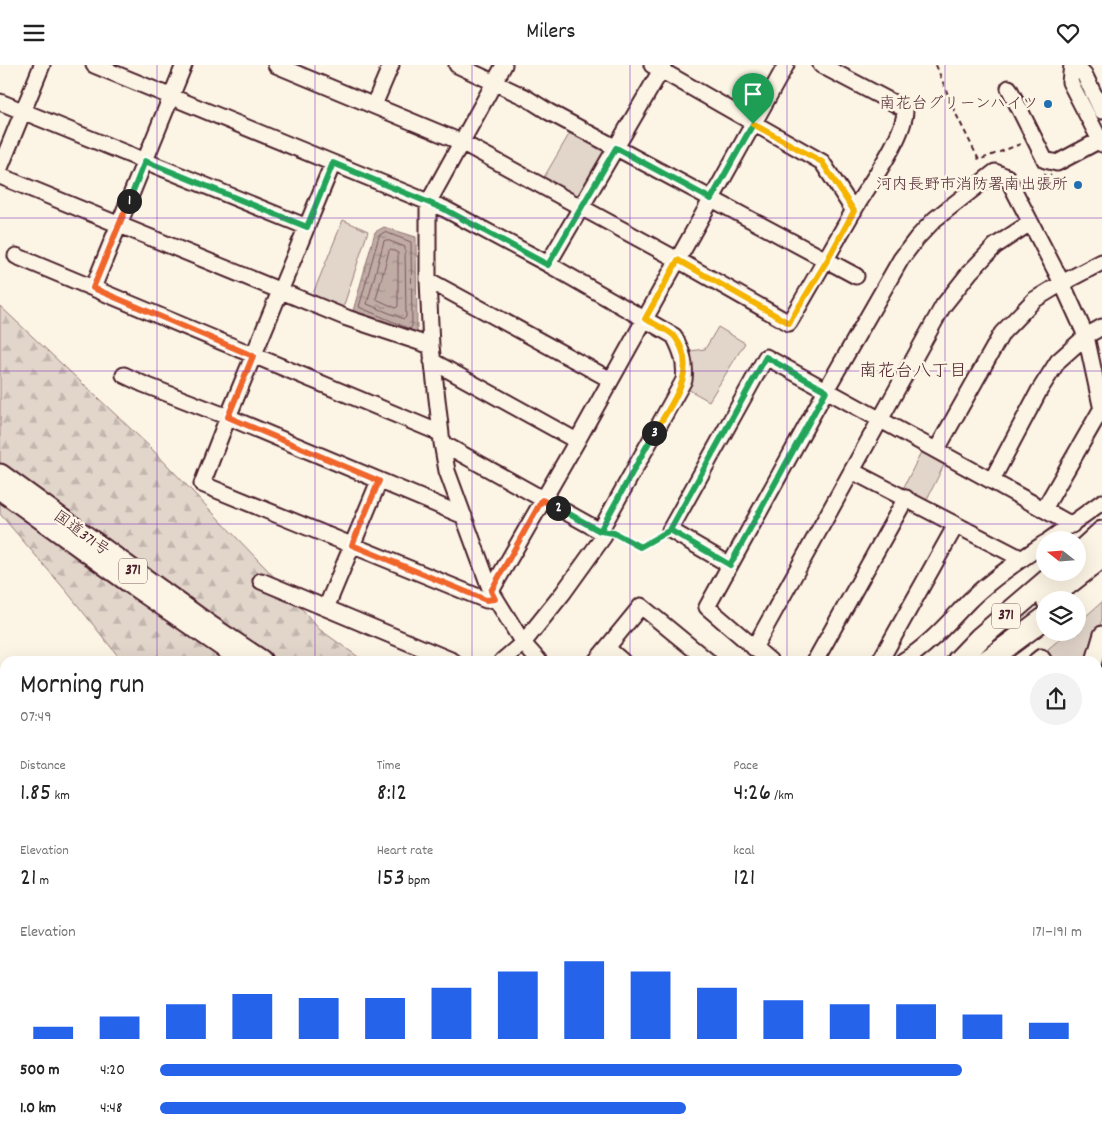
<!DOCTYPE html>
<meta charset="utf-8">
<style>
:root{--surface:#fff;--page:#f2f2f2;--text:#222;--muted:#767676;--accent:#2563eb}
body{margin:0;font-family:Dekko,"Klee One",sans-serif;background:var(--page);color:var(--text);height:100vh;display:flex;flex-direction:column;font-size:19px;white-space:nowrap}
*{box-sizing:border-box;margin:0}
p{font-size:16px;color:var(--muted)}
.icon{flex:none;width:28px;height:28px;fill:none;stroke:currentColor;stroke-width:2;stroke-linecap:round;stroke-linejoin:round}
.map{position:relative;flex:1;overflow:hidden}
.side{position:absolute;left:0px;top:591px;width:1102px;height:481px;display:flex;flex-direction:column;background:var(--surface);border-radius:15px 15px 0 0;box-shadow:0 5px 20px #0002}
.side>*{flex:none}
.needle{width:32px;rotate:287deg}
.fabs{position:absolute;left:1036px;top:466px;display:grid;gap:10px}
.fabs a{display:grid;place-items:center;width:50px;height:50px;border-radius:50%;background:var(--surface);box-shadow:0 5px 20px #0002;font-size:25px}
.pin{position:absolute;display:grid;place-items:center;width:42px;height:42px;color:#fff;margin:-51px -21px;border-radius:50% 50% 50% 0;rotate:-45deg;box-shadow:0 0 5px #0007}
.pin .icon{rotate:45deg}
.km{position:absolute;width:25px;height:25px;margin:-12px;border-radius:50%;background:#222;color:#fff;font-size:14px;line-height:25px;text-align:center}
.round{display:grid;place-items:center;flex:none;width:52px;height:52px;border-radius:26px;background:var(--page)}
.headline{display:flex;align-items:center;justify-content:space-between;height:85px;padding:0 20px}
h1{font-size:28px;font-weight:600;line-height:38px}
.figures{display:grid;grid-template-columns:repeat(3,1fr);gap:8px;height:85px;padding:5px 20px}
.figures div{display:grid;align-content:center}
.figures b{font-size:25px;font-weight:600}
.figures small{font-size:14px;font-weight:400}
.figures p{font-size:14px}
.chart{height:140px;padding:10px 20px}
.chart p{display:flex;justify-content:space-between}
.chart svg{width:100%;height:90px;margin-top:5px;stroke:var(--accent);stroke-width:6}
ul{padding:0 20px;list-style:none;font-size:16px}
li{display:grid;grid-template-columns:80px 60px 1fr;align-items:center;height:38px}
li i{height:12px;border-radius:6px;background:var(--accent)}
header{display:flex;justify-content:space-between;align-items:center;height:65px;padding:0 20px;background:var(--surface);font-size:22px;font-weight:600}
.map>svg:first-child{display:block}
</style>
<header><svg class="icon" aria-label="menu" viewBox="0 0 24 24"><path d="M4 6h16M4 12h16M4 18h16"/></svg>Milers<svg class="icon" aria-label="heart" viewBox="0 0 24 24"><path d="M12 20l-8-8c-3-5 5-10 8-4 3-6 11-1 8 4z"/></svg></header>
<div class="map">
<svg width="1102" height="1072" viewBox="0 0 1102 1072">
<defs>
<pattern id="forest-firs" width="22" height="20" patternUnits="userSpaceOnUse" patternTransform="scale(1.25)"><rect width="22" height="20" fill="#e2d5ca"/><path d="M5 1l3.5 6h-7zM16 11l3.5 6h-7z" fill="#c3b6ae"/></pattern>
<pattern id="water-ripples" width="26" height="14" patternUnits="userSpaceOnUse" patternTransform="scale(1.25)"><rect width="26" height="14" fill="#c0aca5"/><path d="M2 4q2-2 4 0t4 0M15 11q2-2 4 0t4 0" fill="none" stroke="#9e8b87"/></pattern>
</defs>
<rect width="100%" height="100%" fill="#fcf5e5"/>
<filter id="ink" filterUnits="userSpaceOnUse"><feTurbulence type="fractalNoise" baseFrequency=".02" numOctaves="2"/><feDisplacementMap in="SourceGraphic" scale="10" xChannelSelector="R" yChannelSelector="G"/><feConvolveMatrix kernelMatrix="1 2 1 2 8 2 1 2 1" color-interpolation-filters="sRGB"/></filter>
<g filter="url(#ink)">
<path fill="#eee5d7" d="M 811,1068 L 948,1068 L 950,1072 L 810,1072 Z"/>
<path fill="#e2d5ca" stroke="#967a7a" d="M 571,66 L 606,87 L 579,134 L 543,114 Z
M 343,155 L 368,166 L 341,249 L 310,236 Z
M 718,262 L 745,278 L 709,336 L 684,322 L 683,287 L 705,284 Z
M 923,383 L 946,396 L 925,438 L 902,426 Z
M 1102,537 L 1102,554 L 1089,596 L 1048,596 L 1042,589 L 1067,568 L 1078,568 L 1078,558 Z"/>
<path fill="url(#forest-firs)" stroke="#967a7a" d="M 0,241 L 148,380 L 280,518 L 319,564 L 364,596 L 122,596 L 67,527 L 0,449 Z
M 504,1068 L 659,1068 L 661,1072 L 506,1072 Z"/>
<path fill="url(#water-ripples)" stroke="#917474" d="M 384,162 L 416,172 L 417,268 L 410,270 L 353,246 L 375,167 Z"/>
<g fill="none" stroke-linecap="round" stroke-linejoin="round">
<path stroke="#79575c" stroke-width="1" d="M 385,167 L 411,177 L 412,261 L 410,264 L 359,242 L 379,171 Z
M 387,175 L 405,182 L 406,252 L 404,254 L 367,239 L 384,176 Z
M 391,184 L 398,188 L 398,241 L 396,243 L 376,234 L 389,186 Z"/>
<path stroke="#c0aca5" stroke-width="20" d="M 0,953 L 5,956
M 219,1068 L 221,1072"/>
<defs>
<path id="minor" d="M 94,0 L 445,144 L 548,199 L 674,271 C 682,286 686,298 684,315 L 600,466
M 276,0 L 461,77 L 678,195 L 789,258 C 811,221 832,183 854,145 C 868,121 906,70 905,44 L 821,0
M 457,0 L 525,32 L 549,47 L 856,211
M 504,0 L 428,138 L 428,215 L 431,281 L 442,378 L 447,406 L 491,526 L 523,578 L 539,596
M 652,0 L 822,97 L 854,146
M 1072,0 L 1070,17 L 1102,79
M 1076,0 L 1084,9 L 1102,46
M 1009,23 L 1045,95 L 1057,98 L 1100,75
M 0,37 L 307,162
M 374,40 L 391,0
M 333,98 L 228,352 L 202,419 L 486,535 L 495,534
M 0,103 L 42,0
M 0,111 L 347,253 L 431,281
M 16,191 L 440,368
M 548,199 L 664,0
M 428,215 L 611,315
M 93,223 L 184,0
M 432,296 L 577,376
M 124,310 L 143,319 L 228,352 L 464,451
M 442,378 L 600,466 L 604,471 L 563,528 L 523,578 L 502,596
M 937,384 L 1002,268 L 1034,235 L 1062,218 L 1102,197
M 852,406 L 1022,494
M 992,415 L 1039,326 L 1058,296 L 1086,271 L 1102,262
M 0,427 L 129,520 L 240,596
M 1044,444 L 1102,343
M 1049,475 L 1102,437
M 730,500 L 670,465 L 766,292 L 1072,460
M 261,516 L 453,596
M 491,526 L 577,376 L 786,0
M 326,543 L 379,416
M 607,583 L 622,596
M 754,583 L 943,241 L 970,207 L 995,181 L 1030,158
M 596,596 L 641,541 L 708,596
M 770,596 L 707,542 L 826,325 L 901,194 L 917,173 L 935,154 L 995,107 L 1007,112 L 1062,218 L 1086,271 L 1102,345
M 815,596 L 906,433
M 880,596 L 956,460
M 903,596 C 929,581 950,555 971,534 C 993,513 1020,495 1045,478
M 1036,596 L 1041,592 L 1044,596
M 1094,596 L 1102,569
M 1098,650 L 1102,652
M 1098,756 L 1102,756
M 0,763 L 5,766
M 0,892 L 5,890
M 1098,913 L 1102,926
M 1098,961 L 1102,959
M 329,1068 L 331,1072
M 669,1068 L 670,1072
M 954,1068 L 956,1072
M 1019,1068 L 1020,1072
M 1084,1068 L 1086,1072
M 723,1072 L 728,1068"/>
<path id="highway" d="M 0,410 L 210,562 L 261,596
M 1078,489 L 1102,467
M 1047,535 L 1102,492
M 958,596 L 980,573 L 1056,508
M 987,596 L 1045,553"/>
</defs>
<use href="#minor" stroke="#4a1f2b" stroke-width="19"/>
<use href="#highway" stroke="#4a1f2b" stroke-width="25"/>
<path stroke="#4a1f2b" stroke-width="2" stroke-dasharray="5 4" stroke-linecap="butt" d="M 936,0 L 954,45 L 979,95 L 1023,78
M 1044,109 L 1046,113 L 1051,110
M 617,469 L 641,482 L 658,472"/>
<use href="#minor" stroke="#fcf5e5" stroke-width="15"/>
<use href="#highway" stroke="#fcf5e5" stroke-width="21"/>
</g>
</g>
<g fill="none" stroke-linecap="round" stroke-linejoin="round" filter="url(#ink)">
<defs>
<path id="split-1" d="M 129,136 L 145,96 L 307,162 L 333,98 L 444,144 L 548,200 L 616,83 L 711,134 L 753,59"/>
<path id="split-2" d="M 129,136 L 93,223 L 253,291 L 228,352 L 379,416 L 352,480 L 486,535 L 495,534 L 491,526 L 542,435 L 558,443"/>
<path id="split-3" d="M 558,443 L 600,466 L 614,468 L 640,482 L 670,465 L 766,292 L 826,326 L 730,500 L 670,465 L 640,482 L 614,468 L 600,466 L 654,368"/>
<path id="split-4" d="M 654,368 C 671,339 700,305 675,272 C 670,266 653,258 645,254 L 678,195 L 789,258 L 828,194 L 854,146 L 822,97 L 753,59"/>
</defs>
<use href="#split-1" stroke="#fff" stroke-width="10"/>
<use href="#split-2" stroke="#fff" stroke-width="10"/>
<use href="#split-3" stroke="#fff" stroke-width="10"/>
<use href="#split-4" stroke="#fff" stroke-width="10"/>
<use href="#split-1" stroke="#22a559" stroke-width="6"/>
<use href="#split-2" stroke="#f0652b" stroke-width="6"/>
<use href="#split-3" stroke="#22a559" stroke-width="6"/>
<use href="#split-4" stroke="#f5b400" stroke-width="6"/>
</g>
<path fill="none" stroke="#7b2cbf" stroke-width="1" stroke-opacity="0.55" d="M 157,0 L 157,596M 315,0 L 315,596M 472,0 L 472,596M 630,0 L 630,596M 787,0 L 787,596M 945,0 L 945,596M 0,153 L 1102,153M 0,306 L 1102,306M 0,459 L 1102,459M 0,613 L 5,613M 1098,613 L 1102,613M 0,766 L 5,766M 1098,766 L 1102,766M 0,919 L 5,919M 1098,919 L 1102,919M 157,1068 L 157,1072M 315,1068 L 315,1072M 472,1068 L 472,1072M 630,1068 L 630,1072M 787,1068 L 787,1072M 945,1068 L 945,1072"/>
<g fill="#1f6fb2" stroke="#fcf5e5" stroke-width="2">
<circle cx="1048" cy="39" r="5"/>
<circle cx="1078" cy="120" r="5"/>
</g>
<g text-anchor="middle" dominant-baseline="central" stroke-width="5" stroke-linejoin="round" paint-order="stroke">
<g fill="#fcf5e5" stroke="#7f5f63" stroke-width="1">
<rect x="119" y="493.5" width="28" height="25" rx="4"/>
<rect x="992" y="538.5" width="28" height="25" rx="4"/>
</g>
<g font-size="15" font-weight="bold" fill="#4a1f2b">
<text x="133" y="506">371</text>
<text x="1006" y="551">371</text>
</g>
<g font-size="16" fill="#4a1f2b" stroke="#fcf5e5" text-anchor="end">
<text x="1038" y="39">南花台グリーンハイツ</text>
<text x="1068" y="120">河内長野市消防署南出張所</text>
</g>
<g font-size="16" fill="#4a1f2b" stroke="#fcf5e5">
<text transform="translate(81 469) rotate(36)">国道371号</text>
</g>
<g font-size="18" fill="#4a1f2b" stroke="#fcf5e5">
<text x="913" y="307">南花台八丁目</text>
</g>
</g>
</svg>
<div class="fabs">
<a><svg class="needle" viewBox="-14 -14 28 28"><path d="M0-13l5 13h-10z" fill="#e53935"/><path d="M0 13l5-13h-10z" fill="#767676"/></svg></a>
<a><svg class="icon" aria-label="layers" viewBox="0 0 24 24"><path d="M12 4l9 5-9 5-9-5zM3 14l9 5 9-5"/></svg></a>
</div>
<div class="pin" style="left:753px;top:59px;background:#1e9e55"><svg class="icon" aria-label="arrive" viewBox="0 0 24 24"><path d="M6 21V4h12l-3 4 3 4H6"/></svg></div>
<b class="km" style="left:129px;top:136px">1</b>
<b class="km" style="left:558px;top:443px">2</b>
<b class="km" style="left:654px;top:368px">3</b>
<section class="side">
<div class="headline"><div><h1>Morning run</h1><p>07:49</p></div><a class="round"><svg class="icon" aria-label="share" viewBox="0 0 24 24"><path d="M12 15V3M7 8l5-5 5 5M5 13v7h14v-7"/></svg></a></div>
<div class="figures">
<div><p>Distance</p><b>1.85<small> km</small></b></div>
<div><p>Time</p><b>8:12</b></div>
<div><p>Pace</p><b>4:26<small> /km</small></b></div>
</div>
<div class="figures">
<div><p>Elevation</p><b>21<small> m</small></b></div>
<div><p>Heart rate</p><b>153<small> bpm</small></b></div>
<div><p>kcal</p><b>121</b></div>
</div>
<div class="chart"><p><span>Elevation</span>171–191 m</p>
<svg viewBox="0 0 160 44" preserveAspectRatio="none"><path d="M5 44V38M15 44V33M25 44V27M35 44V22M45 44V24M55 44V24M65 44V19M75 44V11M85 44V6M95 44V11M105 44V19M115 44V25M125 44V27M135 44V27M145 44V32M155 44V36"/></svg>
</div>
<ul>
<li><b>500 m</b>4:20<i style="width:87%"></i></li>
<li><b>1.0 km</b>4:48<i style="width:57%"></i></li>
</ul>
</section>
</div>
